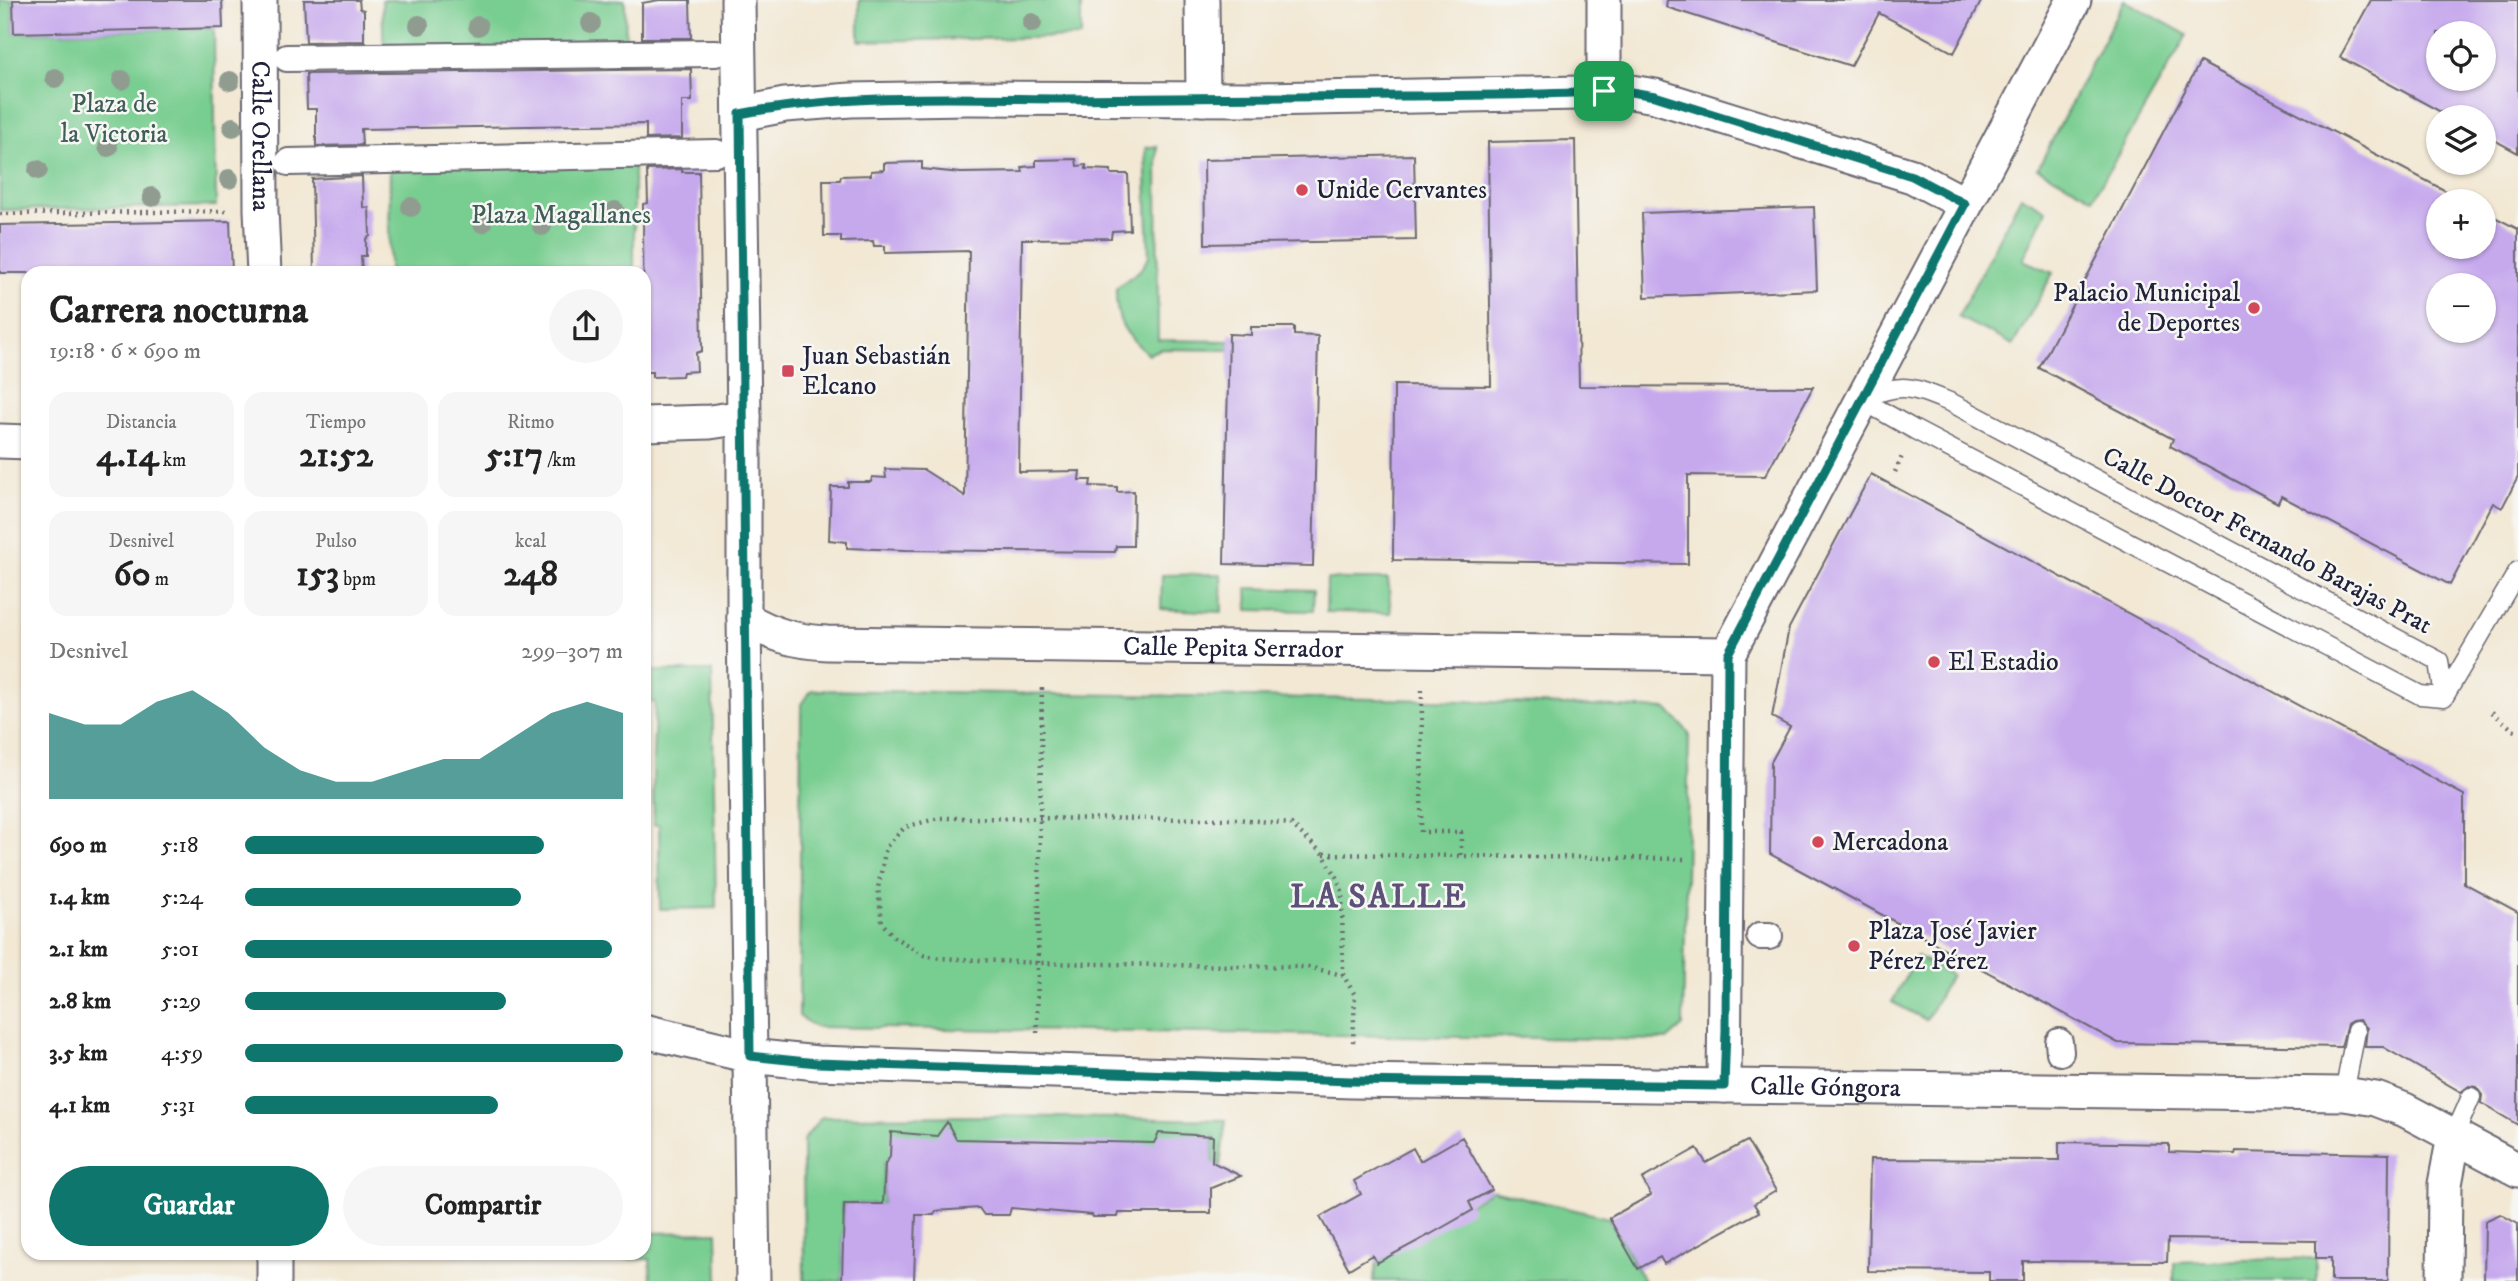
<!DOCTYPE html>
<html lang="es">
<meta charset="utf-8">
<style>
:root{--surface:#fff;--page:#f6f6f6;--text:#222;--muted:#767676;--accent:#0f766e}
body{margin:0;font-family:"IM FELL DW Pica",serif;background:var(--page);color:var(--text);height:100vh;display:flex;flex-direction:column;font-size:26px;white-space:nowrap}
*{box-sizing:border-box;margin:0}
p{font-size:23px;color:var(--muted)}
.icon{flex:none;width:38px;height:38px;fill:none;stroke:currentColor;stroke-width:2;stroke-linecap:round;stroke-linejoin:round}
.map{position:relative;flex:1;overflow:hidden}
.details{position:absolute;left:21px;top:266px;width:630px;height:994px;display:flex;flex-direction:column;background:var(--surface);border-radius:21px;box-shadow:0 2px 5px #0004}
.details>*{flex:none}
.controls{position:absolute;left:2426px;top:21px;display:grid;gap:14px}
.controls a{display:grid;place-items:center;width:70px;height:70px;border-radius:50%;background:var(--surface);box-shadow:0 2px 5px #0004;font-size:35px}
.pin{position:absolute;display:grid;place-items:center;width:60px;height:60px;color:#fff;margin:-30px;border-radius:14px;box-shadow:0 4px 10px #0006}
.round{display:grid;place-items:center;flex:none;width:74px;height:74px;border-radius:37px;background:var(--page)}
.summary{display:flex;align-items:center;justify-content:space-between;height:119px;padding:0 28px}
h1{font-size:38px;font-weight:700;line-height:52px}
.metrics{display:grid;grid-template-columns:repeat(3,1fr);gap:10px;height:119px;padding:7px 28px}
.metrics div{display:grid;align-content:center;border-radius:18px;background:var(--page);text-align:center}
.metrics b{font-size:35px;font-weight:700}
.metrics small{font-size:19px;font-weight:400}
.metrics p{font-size:19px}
.chart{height:196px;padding:14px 28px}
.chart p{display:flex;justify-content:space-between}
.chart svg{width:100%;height:126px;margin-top:7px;fill:var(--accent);opacity:.7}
.primary-button{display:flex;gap:14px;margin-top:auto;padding:14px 28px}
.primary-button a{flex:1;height:80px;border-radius:42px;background:var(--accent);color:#fff;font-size:28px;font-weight:700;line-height:80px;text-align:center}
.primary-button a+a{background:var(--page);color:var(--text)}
ul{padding:0 28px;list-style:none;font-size:23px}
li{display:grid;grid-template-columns:112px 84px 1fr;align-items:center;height:52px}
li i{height:18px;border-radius:9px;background:var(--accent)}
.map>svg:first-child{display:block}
</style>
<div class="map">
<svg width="2518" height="1281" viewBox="0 0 2518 1281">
<rect width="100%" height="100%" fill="#f6f6f2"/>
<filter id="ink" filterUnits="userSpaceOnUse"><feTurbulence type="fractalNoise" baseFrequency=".0143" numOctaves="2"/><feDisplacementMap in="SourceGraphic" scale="14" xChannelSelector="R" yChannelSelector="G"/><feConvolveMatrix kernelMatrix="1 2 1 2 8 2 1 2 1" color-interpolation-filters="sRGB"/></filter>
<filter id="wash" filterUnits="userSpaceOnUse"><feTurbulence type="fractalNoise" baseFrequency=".00686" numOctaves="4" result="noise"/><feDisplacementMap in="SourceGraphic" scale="28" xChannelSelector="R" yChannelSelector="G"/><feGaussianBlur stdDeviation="1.57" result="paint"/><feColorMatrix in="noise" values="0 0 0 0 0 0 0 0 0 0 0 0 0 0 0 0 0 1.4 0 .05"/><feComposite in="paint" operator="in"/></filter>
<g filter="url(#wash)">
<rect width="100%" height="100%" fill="#f2e8d4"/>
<path fill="#78cd90" stroke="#4d7866" stroke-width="2" d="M 0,0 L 13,0 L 14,33 L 214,28 L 216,206 L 0,210 Z
M 382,0 L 625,0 L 626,54 L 384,57 Z
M 859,0 L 1081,0 L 1081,37 L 859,41 Z
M 2124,0 L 2187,35 L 2093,198 L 2038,168 Z
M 1157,146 L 1158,340 L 1229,341 L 1229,350 L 1161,349 L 1148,354 C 1124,334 1115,321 1116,288 L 1140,270 L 1149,257 L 1145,148 Z
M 634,154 L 634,273 L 389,273 L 390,160 Z
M 2021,196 L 2046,210 L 2023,260 L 2053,273 L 2013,345 L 1958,317 Z
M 1221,574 L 1222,612 L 1161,609 L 1162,575 Z
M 1327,579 L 1388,579 L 1391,613 L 1326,612 Z
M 1247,588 L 1314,590 L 1313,611 L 1248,610 Z
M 644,671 L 712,671 L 716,908 L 660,909 L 659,825 L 654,825 L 653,762 L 655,702 L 644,702 Z
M 812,690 L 1435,700 L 1667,709 L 1689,733 L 1683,1026 L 1667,1040 L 815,1027 L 799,1016 L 801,704 Z
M 1917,956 L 1951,975 L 1926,1020 L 1892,1002 Z
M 999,1116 L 1226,1120 L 1220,1166 L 1212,1162 L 1213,1136 L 1201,1144 L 890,1157 L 884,1164 L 883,1204 L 842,1204 L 844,1216 L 842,1281 L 804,1281 L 803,1140 L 822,1117 Z
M 1492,1190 L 1609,1218 L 1644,1281 L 1373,1281 L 1377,1263 Z
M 717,1232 L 718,1281 L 651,1281 L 650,1259 L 595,1260 L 595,1253 L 644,1253 L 644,1233 Z
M 2316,1258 L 2316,1281 L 2174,1281 L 2174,1262 Z"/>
<g id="blocks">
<path fill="#c6a9ed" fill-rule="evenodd" d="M 13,0 L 222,0 L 223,28 L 14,33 Z
M 304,0 L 359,0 L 360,9 L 364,10 L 364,41 L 306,42 Z
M 659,0 L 690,0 L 691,38 L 642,38 L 642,3 Z
M 1667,0 L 1982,0 L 1954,53 L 1879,13 L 1851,66 L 1666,7 Z
M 2371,0 L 2518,0 L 2518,153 L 2483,134 L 2483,117 L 2450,117 L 2340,57 ZM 2438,33 L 2483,33 L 2483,79 L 2438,79 Z
M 2200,62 L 2465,201 L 2438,201 L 2438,247 L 2483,247 L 2483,211 L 2518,229 L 2518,477 L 2502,508 L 2493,503 L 2450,585 L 2281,496 L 2278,503 L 2232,479 L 2170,446 L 2173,439 L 2039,368 ZM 2438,285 L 2483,285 L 2483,331 L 2438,331 Z
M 691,69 L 692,101 L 682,101 L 682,138 L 646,139 L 646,124 L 361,129 L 362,145 L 316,146 L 316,109 L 307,109 L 306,74 Z
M 1575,140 L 1579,386 L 1813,387 L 1765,476 L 1688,475 L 1688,564 L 1393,560 L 1394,385 L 1491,386 L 1488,142 Z
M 1414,155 L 1416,240 L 1205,244 L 1204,160 Z
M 1076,159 L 1077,166 L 1086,165 L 1086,169 L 1111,170 L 1111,174 L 1128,174 L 1130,230 L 1112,231 L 1111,238 L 1022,239 L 1019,472 L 1080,471 L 1079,480 L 1091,480 L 1090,486 L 1117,487 L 1117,492 L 1134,491 L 1133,546 L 1116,546 L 1115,552 L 906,550 L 847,548 L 847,542 L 829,540 L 831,487 L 848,487 L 848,482 L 871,482 L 872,477 L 886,478 L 885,469 L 924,470 L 965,496 L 969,251 L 885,253 L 885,246 L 874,246 L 873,241 L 841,242 L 841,236 L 824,236 L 823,180 L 840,180 L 841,176 L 871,175 L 871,171 L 884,170 L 884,163 L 922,162 L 922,169 L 961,173 L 1023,172 L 1022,167 L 1036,166 L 1036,160 Z
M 682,169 L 682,172 L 699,172 L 702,351 L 696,353 L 697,371 L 683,372 L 682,376 L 652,377 L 652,372 L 644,372 L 643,204 L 648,203 L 647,170 Z
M 362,176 L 363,207 L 369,208 L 370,236 L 366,239 L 366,256 L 361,256 L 362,273 L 314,273 L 312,179 Z
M 1814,207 L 1817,290 L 1645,297 L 1642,213 Z
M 230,221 L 232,273 L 0,273 L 0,225 Z
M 1251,327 L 1294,327 L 1294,335 L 1318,336 L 1313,566 L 1224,564 L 1229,334 L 1251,335 Z
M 1871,474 L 2464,795 L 2464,883 L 2518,912 L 2518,1125 L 2481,1103 L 2482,1095 L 2476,1087 L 2469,1086 L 2461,1092 L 2383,1047 L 2365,1047 L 2367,1028 L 2359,1020 L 2352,1021 L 2347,1024 L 2341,1047 L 2118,1043 L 1770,854 L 1771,762 L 1790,727 L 1772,717 L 1789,628 Z
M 947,1122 L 956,1139 L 1154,1143 L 1159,1133 L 1213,1136 L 1212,1162 L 1241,1176 L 1211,1188 L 1211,1213 L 1119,1213 L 1118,1217 L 1093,1217 L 1092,1215 L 1011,1208 L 1009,1215 L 984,1215 L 979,1208 L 936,1211 L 934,1215 L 916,1215 L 914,1281 L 842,1281 L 844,1204 L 883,1204 L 885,1164 L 890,1157 L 891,1132 L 937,1136 Z
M 1462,1137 L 1492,1190 L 1469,1202 L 1473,1210 L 1431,1234 L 1377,1263 L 1372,1255 L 1349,1269 L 1320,1217 L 1361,1194 L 1354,1181 L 1375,1169 L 1413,1148 L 1420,1161 Z
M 1747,1141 L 1776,1191 L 1754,1204 L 1759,1212 L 1664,1264 L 1660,1257 L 1638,1269 L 1609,1218 L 1651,1195 L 1642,1179 L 1697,1148 L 1706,1163 Z
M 2059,1142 L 2169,1144 L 2169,1152 L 2235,1154 L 2236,1151 L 2389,1154 L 2388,1281 L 2331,1281 L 2331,1258 L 2316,1258 L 2316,1241 L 2168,1239 L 2167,1262 L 2023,1261 L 2023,1281 L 1989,1281 L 1989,1272 L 1868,1271 L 1870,1159 L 2059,1160 Z
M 2500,1214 L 2518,1224 L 2518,1281 L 2484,1281 L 2485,1221 Z"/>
</g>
</g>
<g filter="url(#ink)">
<use href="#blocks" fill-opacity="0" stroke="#6b6771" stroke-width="2"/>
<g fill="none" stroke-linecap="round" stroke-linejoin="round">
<defs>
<path id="service" d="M 1865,398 C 1903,381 1915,388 1952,403 L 2439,661 L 2444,697
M 1862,400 L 1915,430 L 2420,695 L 2444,697
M 2444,697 L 2518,571
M 2344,1094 L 2356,1031
M 2454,1136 L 2471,1097"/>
<path id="pedestrian" d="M 287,58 L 715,53
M 289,162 L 716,153
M 1760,936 L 1769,936
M 2059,1042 L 2060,1052"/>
<g id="minor">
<path id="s1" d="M 260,0 L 261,210 L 264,273"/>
<path d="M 738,0 L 744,417 L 744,618 L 753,1281"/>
<path d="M 1202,0 L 1203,99"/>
<path d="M 1604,91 L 1604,0"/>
<path d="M 740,114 L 785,105 L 851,100 L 967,98 L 1258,99 L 1631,92 L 1655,96 L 1912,176 L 1965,204"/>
<path d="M 644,424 L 710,422 L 744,417"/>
<path d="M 0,441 L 28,442"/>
<path id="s2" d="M 744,618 C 773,635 793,641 827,643 L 1728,654"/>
<path id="s3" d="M 644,1031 L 750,1056 L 817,1063 L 1351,1081 L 2344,1094 L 2376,1099 L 2405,1110 L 2518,1170"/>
<path d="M 1724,1086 L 1728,654 L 2074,0"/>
<path d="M 274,1253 L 274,1281"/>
<path d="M 2444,1281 L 2445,1184 L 2454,1136"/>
</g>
</defs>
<use href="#service" stroke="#6b6771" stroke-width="21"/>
<use href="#pedestrian" stroke="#6b6771" stroke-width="30"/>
<use href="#minor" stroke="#6b6771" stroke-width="37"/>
<path stroke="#6b6771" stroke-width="4.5" stroke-dasharray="2 5" stroke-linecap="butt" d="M 0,214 L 226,211
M 1895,472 L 1903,454
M 1422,690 L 1421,832 L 1461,832 L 1461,856 L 1688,859
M 2492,712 L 2518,734
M 1324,854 L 1461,856
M 1343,975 L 1342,891 L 1337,877 L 1323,854 L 1291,824 L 1237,819 L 939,818 L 905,827 L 886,847 L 878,888 L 882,923 L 894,937 L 924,955 L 940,958 L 1037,963 L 1308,967 L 1343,975 L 1355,995 L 1353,1043
M 1037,1033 L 1042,684"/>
<use href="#service" stroke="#fff" stroke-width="18"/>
<use href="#pedestrian" stroke="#fff" stroke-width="26"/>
<use href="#minor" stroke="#fff" stroke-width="33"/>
</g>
<g fill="#909c90">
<circle cx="591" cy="23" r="10"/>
<circle cx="1032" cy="23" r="10"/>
<circle cx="419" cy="25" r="10"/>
<circle cx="478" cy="26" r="10"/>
<circle cx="55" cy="78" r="10"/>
<circle cx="122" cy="80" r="10"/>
<circle cx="230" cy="81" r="10"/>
<circle cx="233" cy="127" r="10"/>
<circle cx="108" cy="147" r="10"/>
<circle cx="38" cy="170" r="10"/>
<circle cx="229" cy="179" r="10"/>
<circle cx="152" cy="197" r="10"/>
<circle cx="411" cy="207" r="10"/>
<circle cx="615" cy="211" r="10"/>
<circle cx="482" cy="223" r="10"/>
<circle cx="542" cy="226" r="10"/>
</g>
</g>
<g fill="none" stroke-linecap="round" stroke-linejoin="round" filter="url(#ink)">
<defs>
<path id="route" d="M 1604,91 L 1631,92 L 1655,96 L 1912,176 L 1965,204 L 1728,654 L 1726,1030 L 1724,1086 L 1351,1081 L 817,1063 L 750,1056 L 740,114 C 845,93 955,98 1062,99 C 1177,99 1292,98 1407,96 C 1473,95 1538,96 1604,91 Z"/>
</defs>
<use href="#route" stroke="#fff" stroke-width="14"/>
<use href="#route" stroke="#0f766e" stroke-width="9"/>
</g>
<g fill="#d1495b" stroke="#f6f6f2" stroke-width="2.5">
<circle cx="1302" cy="190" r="7"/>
<circle cx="2254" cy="308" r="7"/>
<rect x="781" y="364" width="14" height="14" rx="3.5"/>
<circle cx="1934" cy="662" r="7"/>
<circle cx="1818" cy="842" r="7"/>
<circle cx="1854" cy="946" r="7"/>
</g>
<g text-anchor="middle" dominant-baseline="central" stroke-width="5" stroke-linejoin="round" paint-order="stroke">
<g font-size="26" fill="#405e59" stroke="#f6f6f2">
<text x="114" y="104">Plaza de<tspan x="114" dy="30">la Victoria</tspan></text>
<text x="561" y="215">Plaza Magallanes</text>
</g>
<g font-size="26" fill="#22223b" stroke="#f6f6f2">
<text stroke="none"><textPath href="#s1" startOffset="136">Calle Orellana</textPath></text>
<text transform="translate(2267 541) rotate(28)">Calle Doctor Fernando Barajas Prat</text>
<text stroke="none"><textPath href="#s2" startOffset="494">Calle Pepita Serrador</textPath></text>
<text stroke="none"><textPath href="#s3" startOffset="1185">Calle Góngora</textPath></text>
</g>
<g font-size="26" fill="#22223b" stroke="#f6f6f2" text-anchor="start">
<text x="1316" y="190">Unide Cervantes</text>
<text x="2240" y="293" text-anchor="end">Palacio Municipal<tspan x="2240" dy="30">de Deportes</tspan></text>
<text x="802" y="356">Juan Sebastián<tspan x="802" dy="30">Elcano</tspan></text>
<text x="1948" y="662">El Estadio</text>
<text x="1832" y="842">Mercadona</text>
<text x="1868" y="931">Plaza José Javier<tspan x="1868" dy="30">Pérez Pérez</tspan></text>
</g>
<g font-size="33" font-weight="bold" letter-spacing="2" fill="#5b5179" stroke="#f6f6f2">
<text x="1379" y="897">LA SALLE</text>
</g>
</g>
</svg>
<div class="controls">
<a><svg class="icon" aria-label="locate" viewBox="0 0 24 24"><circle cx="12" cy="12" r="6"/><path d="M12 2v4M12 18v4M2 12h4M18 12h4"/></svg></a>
<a><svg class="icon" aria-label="layers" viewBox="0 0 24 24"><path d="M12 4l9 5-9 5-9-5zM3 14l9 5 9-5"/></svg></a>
<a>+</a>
<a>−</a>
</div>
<div class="pin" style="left:1604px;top:91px;background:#1e9e55"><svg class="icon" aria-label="arrive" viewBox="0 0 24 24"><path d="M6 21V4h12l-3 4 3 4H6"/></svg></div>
<section class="details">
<div class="summary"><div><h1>Carrera nocturna</h1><p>19:18 · 6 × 690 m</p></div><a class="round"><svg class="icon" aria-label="share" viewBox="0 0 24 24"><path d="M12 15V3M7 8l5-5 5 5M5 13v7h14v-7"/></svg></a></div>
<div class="metrics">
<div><p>Distancia</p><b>4.14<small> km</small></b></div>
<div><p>Tiempo</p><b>21:52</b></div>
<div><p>Ritmo</p><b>5:17<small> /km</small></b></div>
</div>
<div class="metrics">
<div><p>Desnivel</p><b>60<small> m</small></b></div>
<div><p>Pulso</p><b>153<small> bpm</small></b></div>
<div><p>kcal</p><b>248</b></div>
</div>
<div class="chart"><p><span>Desnivel</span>299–307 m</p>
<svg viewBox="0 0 160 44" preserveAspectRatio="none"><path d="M0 44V14L10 18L20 18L30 10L40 6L50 14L60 26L70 34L80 38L90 38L100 34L110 30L120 30L130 22L140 14L150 10L160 14V44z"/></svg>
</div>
<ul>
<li><b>690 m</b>5:18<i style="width:79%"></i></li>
<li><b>1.4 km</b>5:24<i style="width:73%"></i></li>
<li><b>2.1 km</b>5:01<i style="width:97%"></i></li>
<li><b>2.8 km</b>5:29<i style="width:69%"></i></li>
<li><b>3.5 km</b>4:59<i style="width:100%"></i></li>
<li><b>4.1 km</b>5:31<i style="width:67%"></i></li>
</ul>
<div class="primary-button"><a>Guardar</a><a>Compartir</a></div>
</section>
</div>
